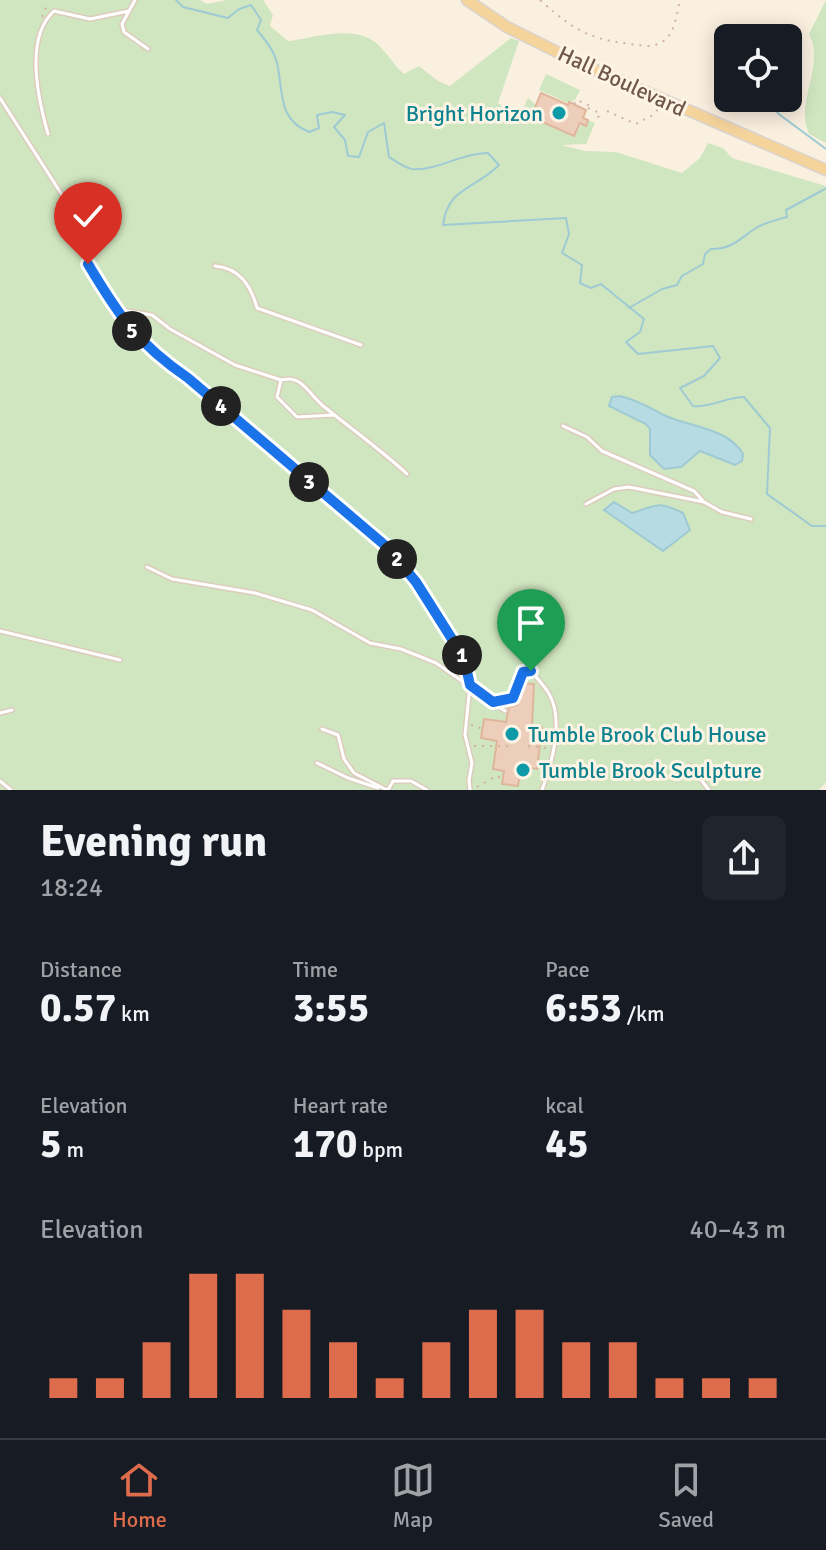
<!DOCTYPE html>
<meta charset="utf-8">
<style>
:root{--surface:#171b24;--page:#20242c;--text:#f1f3f6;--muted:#9ea1a6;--line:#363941;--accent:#dd6c4c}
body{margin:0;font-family:Signika,sans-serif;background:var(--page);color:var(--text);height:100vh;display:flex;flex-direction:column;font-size:30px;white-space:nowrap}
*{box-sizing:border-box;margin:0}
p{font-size:26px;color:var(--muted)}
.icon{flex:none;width:44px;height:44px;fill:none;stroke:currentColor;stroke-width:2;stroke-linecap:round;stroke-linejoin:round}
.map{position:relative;height:790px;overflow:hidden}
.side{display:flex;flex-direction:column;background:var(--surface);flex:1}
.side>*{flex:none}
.tools{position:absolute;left:714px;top:24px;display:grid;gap:16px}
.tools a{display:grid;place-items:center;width:88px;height:88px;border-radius:12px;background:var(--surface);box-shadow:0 4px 20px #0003;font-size:40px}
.pin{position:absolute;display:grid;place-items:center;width:68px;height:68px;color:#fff;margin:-82px -34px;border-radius:50% 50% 50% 0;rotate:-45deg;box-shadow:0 0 8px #0007}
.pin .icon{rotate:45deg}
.km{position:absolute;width:40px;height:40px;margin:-20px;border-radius:50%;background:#222;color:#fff;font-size:22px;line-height:40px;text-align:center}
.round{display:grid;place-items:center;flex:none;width:84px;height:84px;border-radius:12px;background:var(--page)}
.head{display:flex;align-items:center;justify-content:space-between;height:136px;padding:0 40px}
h1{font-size:44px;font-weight:700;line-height:60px}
.stats{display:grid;grid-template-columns:repeat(3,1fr);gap:12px;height:136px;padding:8px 40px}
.stats div{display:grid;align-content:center}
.stats b{font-size:40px;font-weight:700}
.stats small{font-size:22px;font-weight:400}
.stats p{font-size:22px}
.chart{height:224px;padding:16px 40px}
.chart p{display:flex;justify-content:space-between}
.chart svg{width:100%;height:144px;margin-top:8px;stroke:var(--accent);stroke-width:6}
.menu{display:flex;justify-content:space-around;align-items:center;height:112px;border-top:2px solid var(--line);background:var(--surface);font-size:22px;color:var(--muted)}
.menu a{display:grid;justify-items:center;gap:4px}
.menu .on{color:var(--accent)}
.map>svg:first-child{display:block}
</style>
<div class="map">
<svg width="826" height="790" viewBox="0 0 826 790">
<rect width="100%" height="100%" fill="#faf0e0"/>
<path fill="#d0e6c0" d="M 0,0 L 200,0 L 207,4 L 227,0 L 263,0 L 273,15 L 270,26 L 288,41 C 319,37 362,21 384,51 C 393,61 393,64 404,74 L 419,66 L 438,81 L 450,86 L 511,38 L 519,41 L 498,103 L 522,123 L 519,118 L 528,98 L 536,105 L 531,117 L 574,136 L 585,119 L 595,123 L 586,144 L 561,145 L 585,151 L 616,152 L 682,173 L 700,158 L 708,143 L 723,148 L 732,158 L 826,186 L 826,782 L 819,790 L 0,790 Z
M 826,0 L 826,143 L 809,134 C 794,102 826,66 809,34 Z
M 546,74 L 580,90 L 575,100 L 568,103 L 539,90 Z"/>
<path fill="#b7dbe2" stroke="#9ecad3" stroke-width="2" d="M 620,396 C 638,400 650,408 666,416 C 690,427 728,428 743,454 L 742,461 L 735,465 L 700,451 L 681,467 L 664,469 L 650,455 L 650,429 L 646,424 L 609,406 L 612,397 Z
M 614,502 L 632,513 C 657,506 657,500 683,513 L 690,530 L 663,551 L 604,510 Z"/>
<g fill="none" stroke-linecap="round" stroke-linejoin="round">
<path stroke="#9ecad3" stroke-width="2" d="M 176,0 L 183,7 L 228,18 L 239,9 L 251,5 L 261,20 L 257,30 C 267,42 276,53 278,68 C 283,95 279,120 309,132 L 319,128 L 317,115 L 332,112 L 345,115 L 334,127 L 345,140 L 348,156 L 359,157 L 368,132 L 384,123 L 389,157 C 395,161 405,168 412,169 C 437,171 461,153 488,153 L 499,165 C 474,190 448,187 443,225 L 566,218 L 569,234 L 562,253 L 582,265 L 580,283 L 591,288 L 601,284 L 644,319 L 640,332 L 626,342 L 638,354 L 713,346 L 720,358 L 704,376 L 680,388 L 693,406 C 711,408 726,397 744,397 L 770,428 L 767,494 L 812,526 L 826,526
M 728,63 L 728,64
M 763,98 L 780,115 L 826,149
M 629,308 L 662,289 L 677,285 L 682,276 L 703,264 L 705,254 L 711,249 C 733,249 739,239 756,228 C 766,222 776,220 787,217 L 786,210 L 825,189"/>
</g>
<path fill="#edceba" stroke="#dfb59b" stroke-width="2" d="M 541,93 L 568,105 L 569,102 L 586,110 L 583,118 L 588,120 L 586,126 L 580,123 L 574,136 L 531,117 Z
M 520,683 L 534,684 L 532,725 L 542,727 L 537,769 L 521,767 L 518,786 L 502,784 L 504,771 L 493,769 L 497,741 L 481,738 L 484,719 L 506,722 L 509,707 L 517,705 Z"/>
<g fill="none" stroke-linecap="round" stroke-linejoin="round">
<defs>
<path id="lane" d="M 135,0 L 122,24 L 124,32 L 148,49
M 0,98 L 80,223 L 88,264 L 115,309 L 152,315 L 170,329 L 235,365 L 281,380
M 48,134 C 38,99 24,38 54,11 L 90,19 L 129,11
M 215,266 C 240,268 251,286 257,308 L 361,345
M 115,309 L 155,356 L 188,378 L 367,528 L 416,582 L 464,658 L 470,685 L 465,735 L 472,763 L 469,780 L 470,790
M 334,415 L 297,417 L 277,397 L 281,380 C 288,379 293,378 299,382 C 308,388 314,398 322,405 C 350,428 380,449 407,474
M 563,426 L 587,437 L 602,451 L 694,491 L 704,502
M 586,504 L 614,489 L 629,487 L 704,502 L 722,512 L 751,519
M 147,567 L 172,579 L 255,593 L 312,610 L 370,643 L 401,649 L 436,663 L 505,711
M 0,631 L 120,660
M 528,667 C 534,675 542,683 548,692 C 565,719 552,763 542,790
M 493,702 L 513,698 L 516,682
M 0,713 L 12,710
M 322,729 L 338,735 L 344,759 L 354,773 L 387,790
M 317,763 L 348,778 L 378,788
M 690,766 L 709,790
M 0,781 L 11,790
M 388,790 L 393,781 L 411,781 L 427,790"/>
<path id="primary" d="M 467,0 L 507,27 L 577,62 L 826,170"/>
</defs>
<use href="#lane" stroke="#ddccbd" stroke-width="6"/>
<use href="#primary" stroke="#dad3d0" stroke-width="13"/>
<path stroke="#d1b29e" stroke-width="2" stroke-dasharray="2 6" stroke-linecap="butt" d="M 540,0 C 580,36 593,40 647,46 C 674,45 675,22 680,0
M 42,17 L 46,8 L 50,8
M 574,104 L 577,100 L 588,105 L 587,111
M 588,108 L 600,113 L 597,120
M 607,111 L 636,124 L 653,115 L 658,109
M 471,725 L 483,729
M 474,746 L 509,746
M 528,746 L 547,748
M 477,787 L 496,776 L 501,778"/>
<use href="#lane" stroke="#fff" stroke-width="3"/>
<use href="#primary" stroke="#f5d49c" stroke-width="10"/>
</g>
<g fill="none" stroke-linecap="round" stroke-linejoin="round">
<defs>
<path id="route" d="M 88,264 C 119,316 137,343 188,378 L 387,547 L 416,582 L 464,658 L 470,685 L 493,702 L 513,698 L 523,672 L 531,671"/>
</defs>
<use href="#route" stroke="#fff" stroke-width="16"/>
<use href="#route" stroke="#1a73e8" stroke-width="10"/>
</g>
<g fill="#0f9aa8" stroke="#fef4e5" stroke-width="3">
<circle cx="559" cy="113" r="8"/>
<circle cx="512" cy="734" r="8"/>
<circle cx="523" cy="770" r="8"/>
</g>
<g text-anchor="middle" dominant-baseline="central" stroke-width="6" stroke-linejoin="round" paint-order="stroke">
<g font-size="22" fill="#6f5749" stroke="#fef4e5">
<text transform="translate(622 81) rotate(25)">Hall Boulevard</text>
</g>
<g font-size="22" fill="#0d838f" stroke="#fef4e5" text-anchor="start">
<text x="543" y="113" text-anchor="end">Bright Horizon</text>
<text x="528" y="734">Tumble Brook Club House</text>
<text x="539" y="770">Tumble Brook Sculpture</text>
</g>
</g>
</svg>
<div class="tools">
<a><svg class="icon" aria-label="locate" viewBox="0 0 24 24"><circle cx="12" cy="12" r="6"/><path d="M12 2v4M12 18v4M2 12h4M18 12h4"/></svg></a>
</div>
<div class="pin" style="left:531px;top:671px;background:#1e9e55"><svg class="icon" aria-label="arrive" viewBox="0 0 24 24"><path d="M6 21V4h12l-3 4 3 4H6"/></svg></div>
<div class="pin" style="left:88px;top:264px;background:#d93025"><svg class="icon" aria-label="check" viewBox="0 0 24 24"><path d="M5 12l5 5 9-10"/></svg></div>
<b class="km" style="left:462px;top:655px">1</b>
<b class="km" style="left:397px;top:559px">2</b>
<b class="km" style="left:309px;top:482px">3</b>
<b class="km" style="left:221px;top:406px">4</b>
<b class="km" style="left:132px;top:331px">5</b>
</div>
<section class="side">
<div class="head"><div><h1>Evening run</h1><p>18:24</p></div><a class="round"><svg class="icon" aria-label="share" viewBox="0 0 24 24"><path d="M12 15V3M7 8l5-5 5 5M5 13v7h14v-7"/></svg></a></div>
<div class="stats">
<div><p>Distance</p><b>0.57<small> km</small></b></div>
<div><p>Time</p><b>3:55</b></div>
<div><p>Pace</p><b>6:53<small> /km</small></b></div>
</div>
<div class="stats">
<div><p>Elevation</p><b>5<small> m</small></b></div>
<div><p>Heart rate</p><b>170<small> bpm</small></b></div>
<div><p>kcal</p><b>45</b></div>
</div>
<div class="chart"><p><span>Elevation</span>40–43 m</p>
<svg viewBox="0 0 160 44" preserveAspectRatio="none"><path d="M5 44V38M15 44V38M25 44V27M35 44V6M45 44V6M55 44V17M65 44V27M75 44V38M85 44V27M95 44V17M105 44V17M115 44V27M125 44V27M135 44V38M145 44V38M155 44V38"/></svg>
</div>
</section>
<nav class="menu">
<a class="on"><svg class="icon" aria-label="home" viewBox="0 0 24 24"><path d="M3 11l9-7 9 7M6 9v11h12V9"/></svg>Home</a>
<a><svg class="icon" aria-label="map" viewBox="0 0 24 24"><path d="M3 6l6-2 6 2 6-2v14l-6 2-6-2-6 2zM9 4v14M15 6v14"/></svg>Map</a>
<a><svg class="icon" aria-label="saved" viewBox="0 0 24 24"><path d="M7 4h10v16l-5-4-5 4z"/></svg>Saved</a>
</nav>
